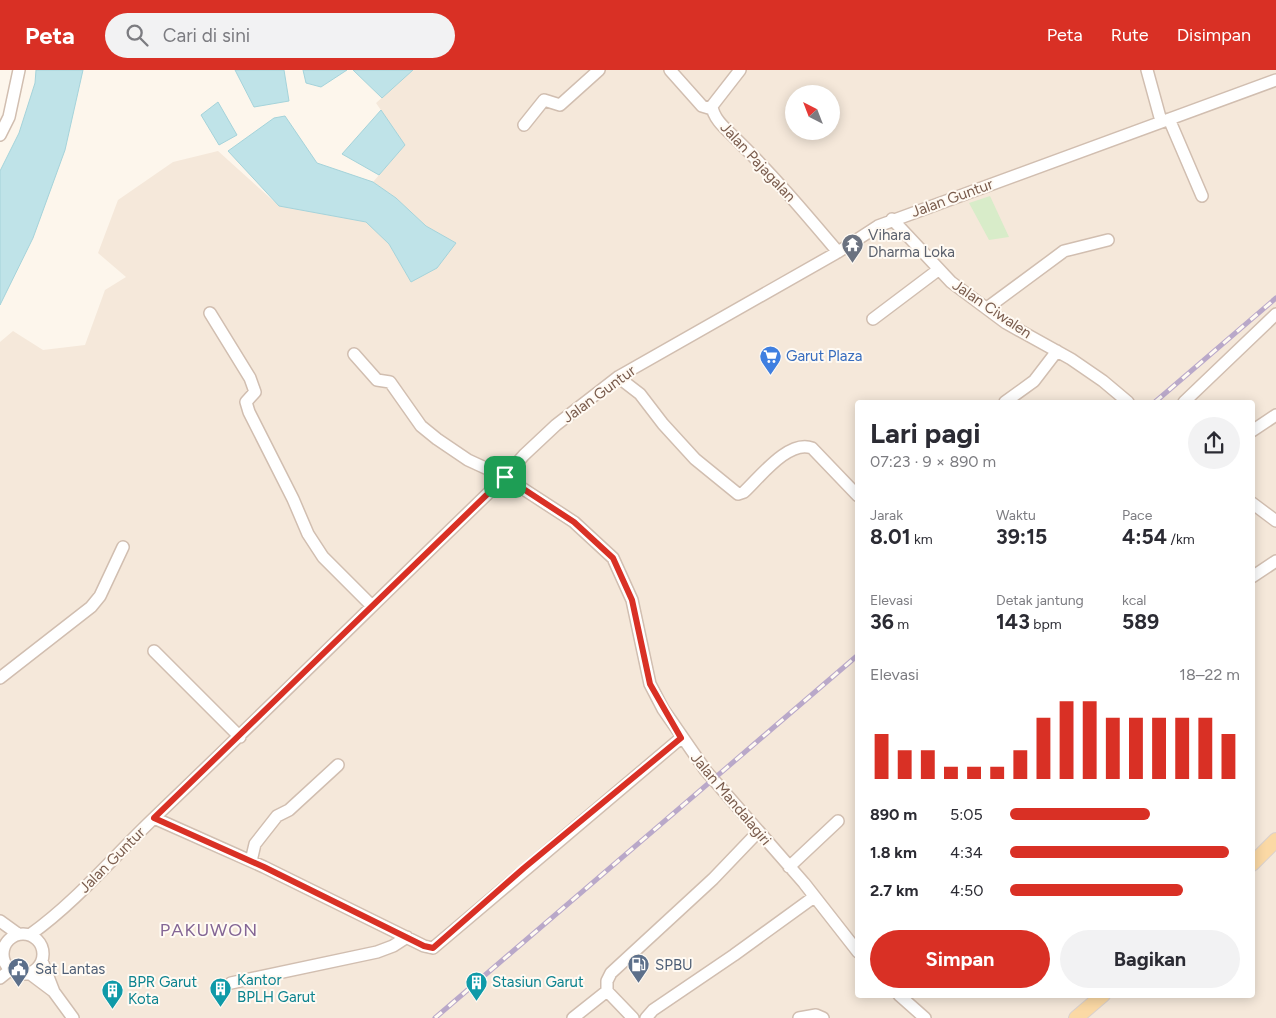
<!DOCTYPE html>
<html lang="id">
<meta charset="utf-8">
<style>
:root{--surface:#fff;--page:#f2f2f3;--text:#2b2b33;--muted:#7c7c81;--accent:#d93025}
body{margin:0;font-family:Figtree,sans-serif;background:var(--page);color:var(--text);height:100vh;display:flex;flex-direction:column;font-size:19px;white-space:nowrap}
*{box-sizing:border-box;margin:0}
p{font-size:16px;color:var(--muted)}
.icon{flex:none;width:28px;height:28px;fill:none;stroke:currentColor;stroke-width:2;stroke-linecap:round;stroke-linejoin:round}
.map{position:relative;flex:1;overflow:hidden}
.panel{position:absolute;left:855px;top:330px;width:400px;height:598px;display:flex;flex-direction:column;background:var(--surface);border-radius:5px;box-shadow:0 2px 12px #0003}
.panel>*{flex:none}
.needle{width:32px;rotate:318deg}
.controls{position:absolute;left:785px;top:15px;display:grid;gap:10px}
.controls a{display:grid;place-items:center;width:55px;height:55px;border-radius:50%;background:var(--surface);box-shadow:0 2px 12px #0003;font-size:25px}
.pin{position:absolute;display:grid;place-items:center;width:42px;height:42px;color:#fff;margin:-21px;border-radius:10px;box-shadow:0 2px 8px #0006}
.round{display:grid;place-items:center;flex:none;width:52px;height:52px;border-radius:26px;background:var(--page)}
.summary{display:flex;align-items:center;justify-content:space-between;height:85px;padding:0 15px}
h1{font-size:28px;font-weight:700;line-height:38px}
.stats{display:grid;grid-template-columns:repeat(3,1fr);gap:8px;height:85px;padding:5px 15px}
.stats div{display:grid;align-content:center}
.stats b{font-size:21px;font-weight:700}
.stats small{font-size:14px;font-weight:400}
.stats p{font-size:14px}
.chart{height:140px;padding:10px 15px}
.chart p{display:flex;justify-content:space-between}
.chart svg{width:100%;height:90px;margin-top:5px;stroke:var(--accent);stroke-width:6}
.action{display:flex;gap:10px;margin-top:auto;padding:10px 15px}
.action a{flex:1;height:58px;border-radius:30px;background:var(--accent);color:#fff;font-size:20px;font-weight:700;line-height:58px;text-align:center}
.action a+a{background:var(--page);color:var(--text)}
ul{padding:0 15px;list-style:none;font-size:16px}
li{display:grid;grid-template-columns:80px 60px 1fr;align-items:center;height:38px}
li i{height:12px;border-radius:6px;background:var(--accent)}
header{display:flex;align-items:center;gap:30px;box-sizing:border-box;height:70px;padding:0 25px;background:var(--accent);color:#fff}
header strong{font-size:24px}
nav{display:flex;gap:28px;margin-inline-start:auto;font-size:18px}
.search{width:350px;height:45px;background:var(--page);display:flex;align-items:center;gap:12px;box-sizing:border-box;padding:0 18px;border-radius:28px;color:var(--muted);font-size:19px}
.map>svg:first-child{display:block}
</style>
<header>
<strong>Peta</strong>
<div class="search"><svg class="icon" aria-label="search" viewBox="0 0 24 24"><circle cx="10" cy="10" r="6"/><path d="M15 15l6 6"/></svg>Cari di sini</div>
<nav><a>Peta</a><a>Rute</a><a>Disimpan</a></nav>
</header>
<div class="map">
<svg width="1276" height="948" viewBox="0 0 1276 948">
<rect width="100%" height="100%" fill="#fdf6ec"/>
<path fill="#f5e8da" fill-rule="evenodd" d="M 413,0 L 1276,0 L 1276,948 L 0,948 L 0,272 L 13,261 L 43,280 L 85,275 L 105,220 L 126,207 L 98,183 L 118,130 L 173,92 L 218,81 L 279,136 L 366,152 L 389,174 L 411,212 L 456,173 L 426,156 L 396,128 L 373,112 L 405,75 L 376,33 ZM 794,24 L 831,24 L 831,61 L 794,61 ZM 858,332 L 1252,332 L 1252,925 L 858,925 Z"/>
<path fill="#d8ecc9" d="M 990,126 L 1009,167 L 989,170 L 969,133 Z"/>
<path fill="#bfe3e8" stroke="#a5d3da" d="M 36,0 L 83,0 L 65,80 L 33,168 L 0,235 L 0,101 L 19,63 L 35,13 Z
M 235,0 L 284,0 L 289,31 L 254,37 Z
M 303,0 L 347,0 L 321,17 L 306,13 Z
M 353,0 L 413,0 L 382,28 Z
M 218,32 L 237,65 L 219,75 L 201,45 Z
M 381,40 L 405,75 L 379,105 L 342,84 Z
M 285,46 L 317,93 L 373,112 L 396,128 L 426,156 L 456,173 L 437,198 L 411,212 L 389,174 L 366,152 L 279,136 L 228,81 L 274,48 Z"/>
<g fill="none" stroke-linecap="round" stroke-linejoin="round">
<defs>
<path id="minor" d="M 670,0 L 702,36 L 712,39
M 740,0 L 712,36 C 713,49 727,60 736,69 C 773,105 805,143 838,182
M 1147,0 L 1161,51
M 1169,49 L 1202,126
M 524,55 L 544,30 L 560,35 L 599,0
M 0,65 L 9,47 L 19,0
M 892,149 L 951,212 L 1006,253 L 1071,289 L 1103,311 L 1128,332
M 987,238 L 1064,181 L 1108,170
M 210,243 L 250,308 L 255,322 L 246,332 L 249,342 L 293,429 L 308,464 L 323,487 L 372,536
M 873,249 L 938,200
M 354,284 L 377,310 L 390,312 L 421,356 L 437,369 L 468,390 L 505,407 L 574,452 L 613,488 L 632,530 L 650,614 L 663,639 L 706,701 L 804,813 L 858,882
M 618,307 L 640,324 L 663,354 L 695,389 L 738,424 L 744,422 C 760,407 789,369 812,378 L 858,426
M 1005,332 L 1034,311 L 1057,281
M 1184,332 L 1276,244
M 1252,361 L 1276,345
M 1252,433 L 1276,451
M 1252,507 L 1276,491
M 154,581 L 240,667
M 0,608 L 91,537 L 100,526 L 123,477
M 154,748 L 264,797 L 424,876 L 433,878 L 681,668
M 251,791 L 255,774 L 277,746 L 289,740 L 338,695
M 789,797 L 838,751
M 0,851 L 18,864
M3 884a20 20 0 1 1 40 0a20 20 0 1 1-40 0Z
M 31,864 C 77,831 113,787 154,748 C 272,635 388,520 505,407 L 524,385 L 556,355 L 618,307 L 838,182 L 878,156 L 1276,10
M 42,891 L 54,922 L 73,948
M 29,903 L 53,921
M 0,908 L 10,900
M 231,913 L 377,882 L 393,876 L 407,867
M 607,921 L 607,911 L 611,903 L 713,809 L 758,762
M 607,921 L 633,948
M 899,925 L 925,948
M 573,948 L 607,921
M 646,948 L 653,940 L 734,885 L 814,827
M 799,948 L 816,945 L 823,948"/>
<path id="major" d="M 1252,794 L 1276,770
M 1076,948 L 1103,925"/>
</defs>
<use href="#minor" stroke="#d1beb0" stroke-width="14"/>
<use href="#major" stroke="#dad1cd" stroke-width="16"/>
<use href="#minor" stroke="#fff" stroke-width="11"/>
<use href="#major" stroke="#fbd9a5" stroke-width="14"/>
<defs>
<path id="rail" d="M 1155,332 L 1276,228
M 435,948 L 858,585"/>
</defs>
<use href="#rail" stroke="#b9a8c9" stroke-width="5"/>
<use href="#rail" stroke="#fffaf3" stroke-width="3" stroke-dasharray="9" stroke-linecap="butt"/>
</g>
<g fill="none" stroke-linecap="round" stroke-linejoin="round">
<defs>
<path id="route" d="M 505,407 L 574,452 L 613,488 L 632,530 L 650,614 L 681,668 L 524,798 L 433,878 L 424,876 L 264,797 L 154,748 Z"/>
</defs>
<use href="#route" stroke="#fff" stroke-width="10"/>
<use href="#route" stroke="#d93025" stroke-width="6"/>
</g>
<defs>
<symbol id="temple-pin" viewBox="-11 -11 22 30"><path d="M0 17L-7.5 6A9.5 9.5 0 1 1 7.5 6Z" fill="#6b7280" stroke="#fffaf3"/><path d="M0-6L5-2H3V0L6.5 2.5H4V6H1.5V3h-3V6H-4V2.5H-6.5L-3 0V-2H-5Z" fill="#fff"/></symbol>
<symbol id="supermarket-pin" viewBox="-11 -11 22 30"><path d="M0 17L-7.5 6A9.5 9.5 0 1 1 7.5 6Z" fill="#3f7fe0" stroke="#fffaf3"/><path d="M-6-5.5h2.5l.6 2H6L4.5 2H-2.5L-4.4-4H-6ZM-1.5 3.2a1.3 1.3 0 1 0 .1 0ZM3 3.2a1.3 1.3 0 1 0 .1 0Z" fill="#fff"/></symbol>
<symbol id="fuel-pin" viewBox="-11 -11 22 30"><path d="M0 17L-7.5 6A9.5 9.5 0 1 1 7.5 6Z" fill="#5c6f8a" stroke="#fffaf3"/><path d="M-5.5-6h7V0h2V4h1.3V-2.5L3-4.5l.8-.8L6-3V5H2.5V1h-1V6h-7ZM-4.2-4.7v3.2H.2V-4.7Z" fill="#fff"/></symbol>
<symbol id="civic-pin" viewBox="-11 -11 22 30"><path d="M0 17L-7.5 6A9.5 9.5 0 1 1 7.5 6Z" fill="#5c6f8a" stroke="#fffaf3"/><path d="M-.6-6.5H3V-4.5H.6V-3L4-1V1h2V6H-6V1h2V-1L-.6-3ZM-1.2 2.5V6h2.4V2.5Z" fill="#fff"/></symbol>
<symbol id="building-pin" viewBox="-11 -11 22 30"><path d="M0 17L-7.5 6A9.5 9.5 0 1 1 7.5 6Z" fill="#0f9aa8" stroke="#fffaf3"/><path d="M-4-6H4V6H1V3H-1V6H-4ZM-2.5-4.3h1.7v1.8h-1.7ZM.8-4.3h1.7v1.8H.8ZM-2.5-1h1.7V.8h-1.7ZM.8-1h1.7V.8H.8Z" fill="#fff"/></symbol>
</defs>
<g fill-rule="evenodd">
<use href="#temple-pin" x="840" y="162" width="25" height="34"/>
<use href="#supermarket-pin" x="758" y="274" width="25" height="34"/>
<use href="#fuel-pin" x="626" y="882" width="25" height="34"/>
<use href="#civic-pin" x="6" y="886" width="25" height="34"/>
<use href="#building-pin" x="464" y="900" width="25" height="34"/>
<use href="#building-pin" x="208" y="906" width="25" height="34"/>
<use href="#building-pin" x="100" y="908" width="25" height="34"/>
</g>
<g text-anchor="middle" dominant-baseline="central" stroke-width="4" stroke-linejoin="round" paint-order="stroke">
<g font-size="15" fill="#7a5c4d" stroke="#fffaf3">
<text transform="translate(758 92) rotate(47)">Jalan Pajagalan</text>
<text transform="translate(952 128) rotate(-20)">Jalan Guntur</text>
<text transform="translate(992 239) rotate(34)">Jalan Ciwalen</text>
<text transform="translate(599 324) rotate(-36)">Jalan Guntur</text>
<text transform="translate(731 729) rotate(50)">Jalan Mandalagiri</text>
<text transform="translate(112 790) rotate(-45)">Jalan Guntur</text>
</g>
<g font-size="15" fill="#5b616d" stroke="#fffaf3" text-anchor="start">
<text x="868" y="165">Vihara<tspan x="868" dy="17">Dharma Loka</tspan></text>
</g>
<g font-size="15" fill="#366cbe" stroke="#fffaf3" text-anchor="start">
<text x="786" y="286">Garut Plaza</text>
</g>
<g font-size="15" fill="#4e5e75" stroke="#fffaf3" text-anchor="start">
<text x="655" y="895">SPBU</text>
<text x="35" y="899">Sat Lantas</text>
</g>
<g font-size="15" fill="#0d838f" stroke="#fffaf3" text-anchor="start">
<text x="237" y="910">Kantor<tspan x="237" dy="17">BPLH Garut</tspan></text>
<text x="128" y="912">BPR Garut<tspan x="128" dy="17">Kota</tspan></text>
<text x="492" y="912">Stasiun Garut</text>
</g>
<g font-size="18" letter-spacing="1" fill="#846695" stroke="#fffaf3">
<text x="209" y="860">PAKUWON</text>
</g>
</g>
</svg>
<div class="controls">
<a><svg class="needle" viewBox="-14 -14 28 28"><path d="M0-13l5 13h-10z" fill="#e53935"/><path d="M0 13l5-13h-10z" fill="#7c7c81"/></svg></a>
</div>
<div class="pin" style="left:505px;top:407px;background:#1e9e55"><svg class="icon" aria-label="arrive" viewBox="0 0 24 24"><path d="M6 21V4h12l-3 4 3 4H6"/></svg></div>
<section class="panel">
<div class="summary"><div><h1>Lari pagi</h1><p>07:23 · 9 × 890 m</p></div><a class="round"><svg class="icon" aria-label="share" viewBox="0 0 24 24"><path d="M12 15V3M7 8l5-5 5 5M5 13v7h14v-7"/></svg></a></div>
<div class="stats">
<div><p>Jarak</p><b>8.01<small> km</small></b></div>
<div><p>Waktu</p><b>39:15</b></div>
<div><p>Pace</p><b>4:54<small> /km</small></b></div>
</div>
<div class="stats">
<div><p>Elevasi</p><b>36<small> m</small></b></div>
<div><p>Detak jantung</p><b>143<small> bpm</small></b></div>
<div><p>kcal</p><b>589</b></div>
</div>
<div class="chart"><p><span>Elevasi</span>18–22 m</p>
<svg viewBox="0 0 160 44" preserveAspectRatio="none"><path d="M5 44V22M15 44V30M25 44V30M35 44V38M45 44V38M55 44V38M65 44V30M75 44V14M85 44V6M95 44V6M105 44V14M115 44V14M125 44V14M135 44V14M145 44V14M155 44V22"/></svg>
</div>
<ul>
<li><b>890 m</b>5:05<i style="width:61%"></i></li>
<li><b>1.8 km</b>4:34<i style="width:95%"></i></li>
<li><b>2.7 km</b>4:50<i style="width:75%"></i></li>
</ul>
<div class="action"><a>Simpan</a><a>Bagikan</a></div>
</section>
</div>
